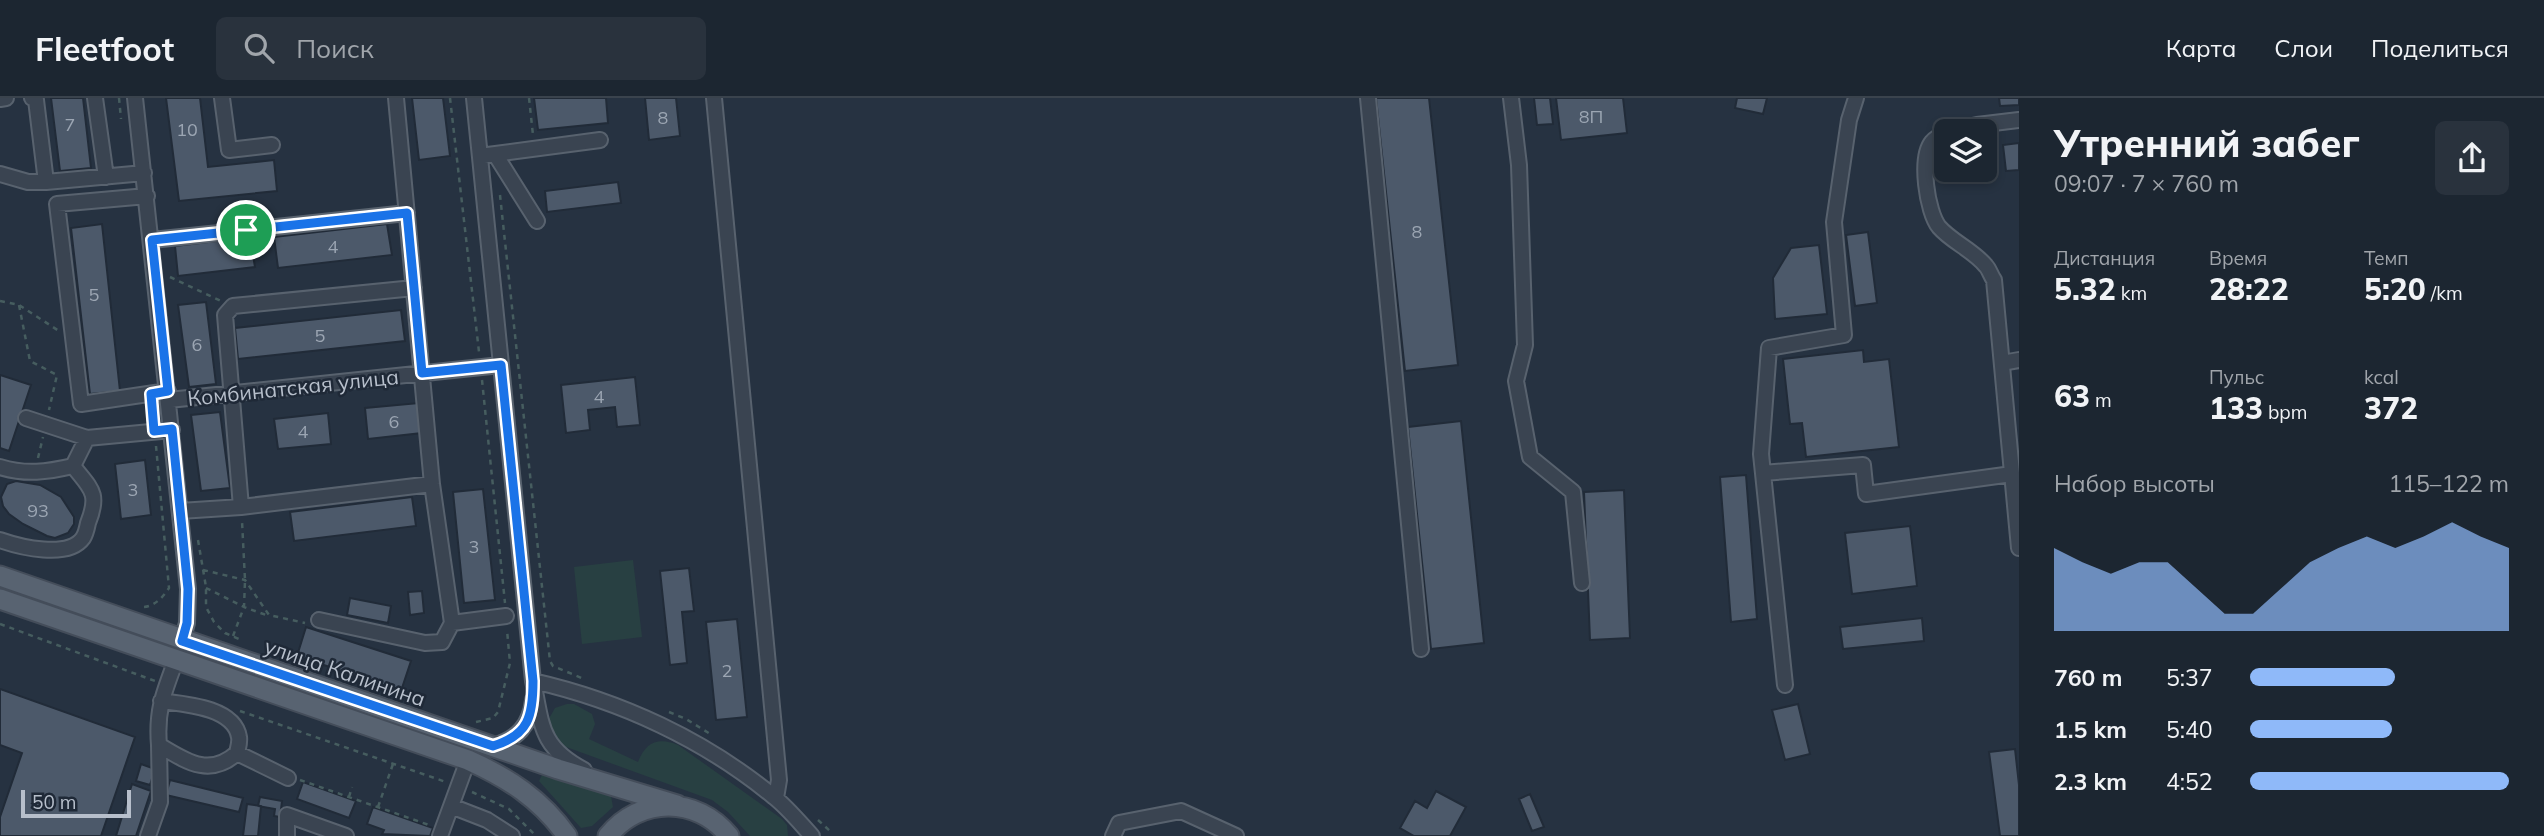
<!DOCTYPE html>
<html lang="ru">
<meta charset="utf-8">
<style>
:root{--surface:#1c2631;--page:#29323d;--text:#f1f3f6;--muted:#a0a5ab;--line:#3a434d;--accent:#8fb9f9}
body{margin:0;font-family:Mulish,sans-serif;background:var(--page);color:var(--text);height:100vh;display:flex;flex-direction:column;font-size:26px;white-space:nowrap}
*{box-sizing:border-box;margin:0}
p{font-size:23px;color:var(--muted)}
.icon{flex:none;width:38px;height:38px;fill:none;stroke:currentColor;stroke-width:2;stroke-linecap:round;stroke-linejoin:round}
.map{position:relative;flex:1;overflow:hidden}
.details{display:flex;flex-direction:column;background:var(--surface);width:525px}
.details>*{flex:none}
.tools{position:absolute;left:1934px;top:21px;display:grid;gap:14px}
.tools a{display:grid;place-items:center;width:63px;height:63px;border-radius:10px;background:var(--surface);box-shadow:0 4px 10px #0003,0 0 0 2px var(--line);font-size:35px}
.scale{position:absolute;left:21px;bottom:18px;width:110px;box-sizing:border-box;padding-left:7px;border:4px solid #b7bfcb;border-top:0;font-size:19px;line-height:24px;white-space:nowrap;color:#b7bfcb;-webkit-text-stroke:5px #1f2937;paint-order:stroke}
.pin{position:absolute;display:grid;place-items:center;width:60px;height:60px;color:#fff;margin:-30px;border:4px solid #fff;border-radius:50%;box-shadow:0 2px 7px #0007}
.round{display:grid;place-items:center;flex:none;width:74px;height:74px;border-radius:10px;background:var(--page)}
.headline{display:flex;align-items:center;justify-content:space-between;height:119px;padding:0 35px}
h1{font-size:38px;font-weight:800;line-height:52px}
.figures{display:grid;grid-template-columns:repeat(3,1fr);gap:10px;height:119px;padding:7px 35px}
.figures div{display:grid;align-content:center}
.figures b{font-size:30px;font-weight:800}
.figures small{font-size:19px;font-weight:400}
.figures p{font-size:19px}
.chart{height:196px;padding:14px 35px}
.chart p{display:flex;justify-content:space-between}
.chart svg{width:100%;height:126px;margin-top:7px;fill:var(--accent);opacity:.7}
ul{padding:0 35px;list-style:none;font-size:23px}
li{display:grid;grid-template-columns:112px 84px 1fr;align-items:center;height:52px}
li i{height:18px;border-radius:9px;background:var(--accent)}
header{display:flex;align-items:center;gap:42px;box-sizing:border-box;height:98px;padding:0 35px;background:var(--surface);border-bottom:2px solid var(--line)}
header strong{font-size:33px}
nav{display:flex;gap:38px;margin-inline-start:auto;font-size:24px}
.search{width:490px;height:63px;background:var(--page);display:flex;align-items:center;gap:18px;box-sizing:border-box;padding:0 24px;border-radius:10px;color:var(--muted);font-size:26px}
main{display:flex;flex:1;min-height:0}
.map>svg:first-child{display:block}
</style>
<header>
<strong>Fleetfoot</strong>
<div class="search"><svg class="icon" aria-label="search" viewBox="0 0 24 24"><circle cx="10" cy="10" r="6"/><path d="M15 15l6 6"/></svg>Поиск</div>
<nav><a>Карта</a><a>Слои</a><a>Поделиться</a></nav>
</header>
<main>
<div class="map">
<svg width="2019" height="738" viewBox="0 0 2019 738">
<rect width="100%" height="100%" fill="#263241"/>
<path fill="#284042" d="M 633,462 L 642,539 L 582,546 L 574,469 Z
M 567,606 L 574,606 L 592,616 L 595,626 L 589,641 L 638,664 C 646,644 658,639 678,647 L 782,721 L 787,727 L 788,738 L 750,738 L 728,714 L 712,702 L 558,646 L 547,624 L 555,610 Z
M 542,677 L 611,698 L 613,709 L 592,728 L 581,730 L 539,683 Z"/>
<path fill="#4c596a" stroke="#212b38" stroke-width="2" d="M 51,0 L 83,0 L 91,70 L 60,73 Z
M 166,0 L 200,0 L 208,69 L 274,62 L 277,93 L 179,103 Z
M 412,0 L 443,0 L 450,58 L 419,62 Z
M 534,0 L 606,0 L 608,25 L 538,32 Z
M 645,0 L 676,0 L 680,38 L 649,42 Z
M 1376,0 L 1429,0 L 1458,267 L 1405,273 Z
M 1534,0 L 1550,0 L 1553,26 L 1537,27 Z
M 1556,0 L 1623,0 L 1627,35 L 1561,42 Z
M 1737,0 L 1767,0 L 1763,16 L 1735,10 Z
M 1999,0 L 2019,0 L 2019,7 L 2000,8 Z
M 2019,45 L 2019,72 L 2006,73 L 2003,47 Z
M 1984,48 L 1989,48 L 1992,76 L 1972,78 L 1971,72 L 1984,72 Z
M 618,84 L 621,105 L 547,114 L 545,93 Z
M 102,126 L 120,293 L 90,296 L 71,130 Z
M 387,126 L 392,157 L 278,170 L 274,139 Z
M 1868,134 L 1877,205 L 1855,208 L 1846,137 Z
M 250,139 L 255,169 L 178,178 L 175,148 Z
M 1819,147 L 1827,216 L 1775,221 L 1773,180 L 1791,150 Z
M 206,204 L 216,286 L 189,289 L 178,207 Z
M 401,212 L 405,243 L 238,261 L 235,230 Z
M 1863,252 L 1864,264 L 1889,261 L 1899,349 L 1806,359 L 1802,325 L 1790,326 L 1783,261 Z
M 0,277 L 31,287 L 9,353 L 0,350 Z
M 635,279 L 640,327 L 617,329 L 615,309 L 588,312 L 590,332 L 566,335 L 561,287 Z
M 419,305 L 422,335 L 368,341 L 365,310 Z
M 220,314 L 230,390 L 201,393 L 191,317 Z
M 328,315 L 331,346 L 278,351 L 274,321 Z
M 1461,323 L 1484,545 L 1431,551 L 1408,329 Z
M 145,362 L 151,417 L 121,421 L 115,366 Z
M 1746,377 L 1757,521 L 1731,524 L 1720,379 Z
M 16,383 L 40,387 L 61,399 L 74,419 L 74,426 L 68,435 L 55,440 L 47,438 L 23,426 L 9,416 L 3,408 L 1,399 L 7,386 Z
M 483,391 L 495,502 L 464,505 L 453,394 Z
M 1624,392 L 1630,540 L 1590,542 L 1584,394 Z
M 412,399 L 416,428 L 294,443 L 290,414 Z
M 1910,428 L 1917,488 L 1852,496 L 1845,435 Z
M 689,470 L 694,513 L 682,514 L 687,565 L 670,567 L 660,473 Z
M 422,493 L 424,515 L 410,517 L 408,494 Z
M 350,500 L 391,508 L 388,525 L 347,517 Z
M 1922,520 L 1924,543 L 1843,551 L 1840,529 Z
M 737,521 L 747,619 L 716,622 L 706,524 Z
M 306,529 L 411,563 L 401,593 L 297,558 Z
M 0,591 L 135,639 L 101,738 L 0,738 L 0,719 L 22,655 L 0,647 Z
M 1798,606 L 1810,656 L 1785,662 L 1772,612 Z
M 2015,651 L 2019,687 L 2019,738 L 2000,738 L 1989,654 Z
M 141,666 L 155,671 L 150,687 L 136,683 Z
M 170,682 L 243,700 L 239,714 L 166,697 Z
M 303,684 L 356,703 L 349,720 L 297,701 Z
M 132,686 L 151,693 L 136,738 L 116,738 Z
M 1436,693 L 1466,709 L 1450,738 L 1414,738 L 1400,730 L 1415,703 L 1427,710 Z
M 1530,696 L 1544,729 L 1532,733 L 1519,701 Z
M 260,699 L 282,703 L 280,719 L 274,718 L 275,711 L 258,708 Z
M 247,706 L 261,708 L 258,738 L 243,738 Z
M 373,709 L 433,730 L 430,738 L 382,736 L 384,732 L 367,726 Z"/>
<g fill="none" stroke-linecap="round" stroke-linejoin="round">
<defs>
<path id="minor" d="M 32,0 L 36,2 L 46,84
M 95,0 L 106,79
M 135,0 L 188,491 L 187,525 L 182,543
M 222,0 L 229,52 L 272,47
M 396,0 L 432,386 L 452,525
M 474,0 L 533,583 C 542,627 540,649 584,672
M 714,0 L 779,682 L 776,700
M 1368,0 L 1421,551
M 1511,0 L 1519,67 L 1525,247 L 1516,283 L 1530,359 L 1573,394 L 1582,485
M 0,1 L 6,0
M 1950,33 L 1977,27 L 2019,22
M 1946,35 C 1941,37 1935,40 1932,44 C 1919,60 1927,114 1939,129 C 1952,144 1973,152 1986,168 C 1989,171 1991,178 1994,182 L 2019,450
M 495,56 L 537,123
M 480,58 L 600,42
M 0,76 L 28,84 L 46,84 L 144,75
M 147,98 L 57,106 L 81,306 L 168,293
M 152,142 L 407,115
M 2002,265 L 2019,262
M 169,302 L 501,267
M 26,320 L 87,340 L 172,332
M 73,368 L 87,340
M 0,369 C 26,377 47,374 73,368
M 1763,375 L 1863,367 L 1866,396 L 2012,376
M 241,409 L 225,217 L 233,208 L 414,190
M 180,413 L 241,409 L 432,386
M 0,442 C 20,449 68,461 83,440 C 85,437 87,430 88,425 C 100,395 91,391 73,368
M 319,522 L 425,545 L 442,544 L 452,525 L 506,518
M 533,583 C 621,603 705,642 774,699 C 788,710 800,725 812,738
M 1785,587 L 1761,356 L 1769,250 L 1844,237 L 1834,124 L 1849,22 L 1856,0
M 161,603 C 184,606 234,609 239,639 C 240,644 238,650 237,655 C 209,680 186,663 159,647 C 156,612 164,594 176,562
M 493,648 C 517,641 530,628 533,602
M 237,655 L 288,680
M 451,708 L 487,722 L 512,738
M 148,738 L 160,704 L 159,647
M 287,738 L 287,717 L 346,738
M 440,738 L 468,662
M 1113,738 L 1119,725 L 1181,713 L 1236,738"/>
<path id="major" d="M 0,478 L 558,671 L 677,707
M 0,501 L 468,662 C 508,680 541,701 567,738
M 608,738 C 640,698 697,698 729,738"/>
</defs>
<use href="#minor" stroke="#58626e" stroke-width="18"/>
<use href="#major" stroke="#444d5a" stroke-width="23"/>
<path stroke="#465d5f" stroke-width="2.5" stroke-dasharray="5 5" stroke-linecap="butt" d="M 119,0 L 121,21
M 450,0 L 479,254
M 529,0 L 533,37
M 500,97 L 550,563 L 553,568 L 584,581
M 170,179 L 221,203
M 0,203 L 19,207 L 59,233
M 19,207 L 30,263 L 57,277 L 49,312
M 482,282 L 505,505
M 38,360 L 43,339
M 198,442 L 206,489 L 206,509 L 214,524 L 225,535 L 239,541
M 203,472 L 245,482 L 269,517 L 305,525
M 206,490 L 244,509 L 266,517
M 144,509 C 155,508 163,499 169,490 L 156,348
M 0,526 L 155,583
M 233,538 L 244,509 L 245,482 L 242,423
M 240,613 L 446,684
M 669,614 L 686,621 L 712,637
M 476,624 L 493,620 L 498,614 L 510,565 L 507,532
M 300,682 L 429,727
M 472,694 L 509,711 L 536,738
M 349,699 L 352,689
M 378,709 L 393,666
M 818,722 L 830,733"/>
<use href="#minor" stroke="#3a4451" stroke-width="14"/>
<use href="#major" stroke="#586371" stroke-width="19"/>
</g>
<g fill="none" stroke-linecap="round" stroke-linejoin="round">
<defs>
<path id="route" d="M 407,115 L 422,275 L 501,267 L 533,583 C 533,618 529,637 493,648 L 182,543 L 187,525 L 188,491 L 172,331 L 154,333 L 151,296 L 168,293 L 152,142 Z"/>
</defs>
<use href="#route" stroke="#fff" stroke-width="14"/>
<use href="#route" stroke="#1a73e8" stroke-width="9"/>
</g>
<g text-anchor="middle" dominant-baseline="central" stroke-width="5" stroke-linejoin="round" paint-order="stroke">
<g font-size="18" fill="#9ca6b3">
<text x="1591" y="18">8П</text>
<text x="663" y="19">8</text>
<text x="70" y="26">7</text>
<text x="187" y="31">10</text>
<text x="1417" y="133">8</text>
<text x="333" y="148">4</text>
<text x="94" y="196">5</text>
<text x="320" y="237">5</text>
<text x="197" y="246">6</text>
<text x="599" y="298">4</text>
<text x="394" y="323">6</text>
<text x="303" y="333">4</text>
<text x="133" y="391">3</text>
<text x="38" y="412">93</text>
<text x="474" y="448">3</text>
<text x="727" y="572">2</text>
</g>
<g font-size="21" fill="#b7bfcb" stroke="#1f2937">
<text transform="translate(293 289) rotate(-6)">Комбинатская улица</text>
<text transform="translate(345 574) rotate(19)">улица Калинина</text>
</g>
</g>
</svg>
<div class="tools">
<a><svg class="icon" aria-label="layers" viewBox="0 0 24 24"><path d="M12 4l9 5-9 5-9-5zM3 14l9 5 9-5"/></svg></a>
</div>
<div class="scale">50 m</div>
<div class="pin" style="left:246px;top:132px;background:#1e9e55"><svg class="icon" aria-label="arrive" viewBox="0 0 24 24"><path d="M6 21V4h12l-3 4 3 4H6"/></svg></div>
</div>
<section class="details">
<div class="headline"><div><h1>Утренний забег</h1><p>09:07 · 7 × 760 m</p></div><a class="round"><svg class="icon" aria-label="share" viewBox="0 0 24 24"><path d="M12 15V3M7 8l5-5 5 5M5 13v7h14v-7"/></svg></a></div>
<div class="figures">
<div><p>Дистанция</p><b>5.32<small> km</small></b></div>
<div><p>Время</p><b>28:22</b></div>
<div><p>Темп</p><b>5:20<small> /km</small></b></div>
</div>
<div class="figures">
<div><b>63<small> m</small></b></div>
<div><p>Пульс</p><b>133<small> bpm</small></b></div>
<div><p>kcal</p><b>372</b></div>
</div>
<div class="chart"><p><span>Набор высоты</span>115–122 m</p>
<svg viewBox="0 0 160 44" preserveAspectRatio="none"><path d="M0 44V15L10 20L20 24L30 20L40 20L50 29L60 38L70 38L80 29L90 20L100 15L110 11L120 15L130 11L140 6L150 11L160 15V44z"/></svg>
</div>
<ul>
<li><b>760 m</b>5:37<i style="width:56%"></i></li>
<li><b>1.5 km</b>5:40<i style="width:55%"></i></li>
<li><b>2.3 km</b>4:52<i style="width:100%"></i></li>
</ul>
</section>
</main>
